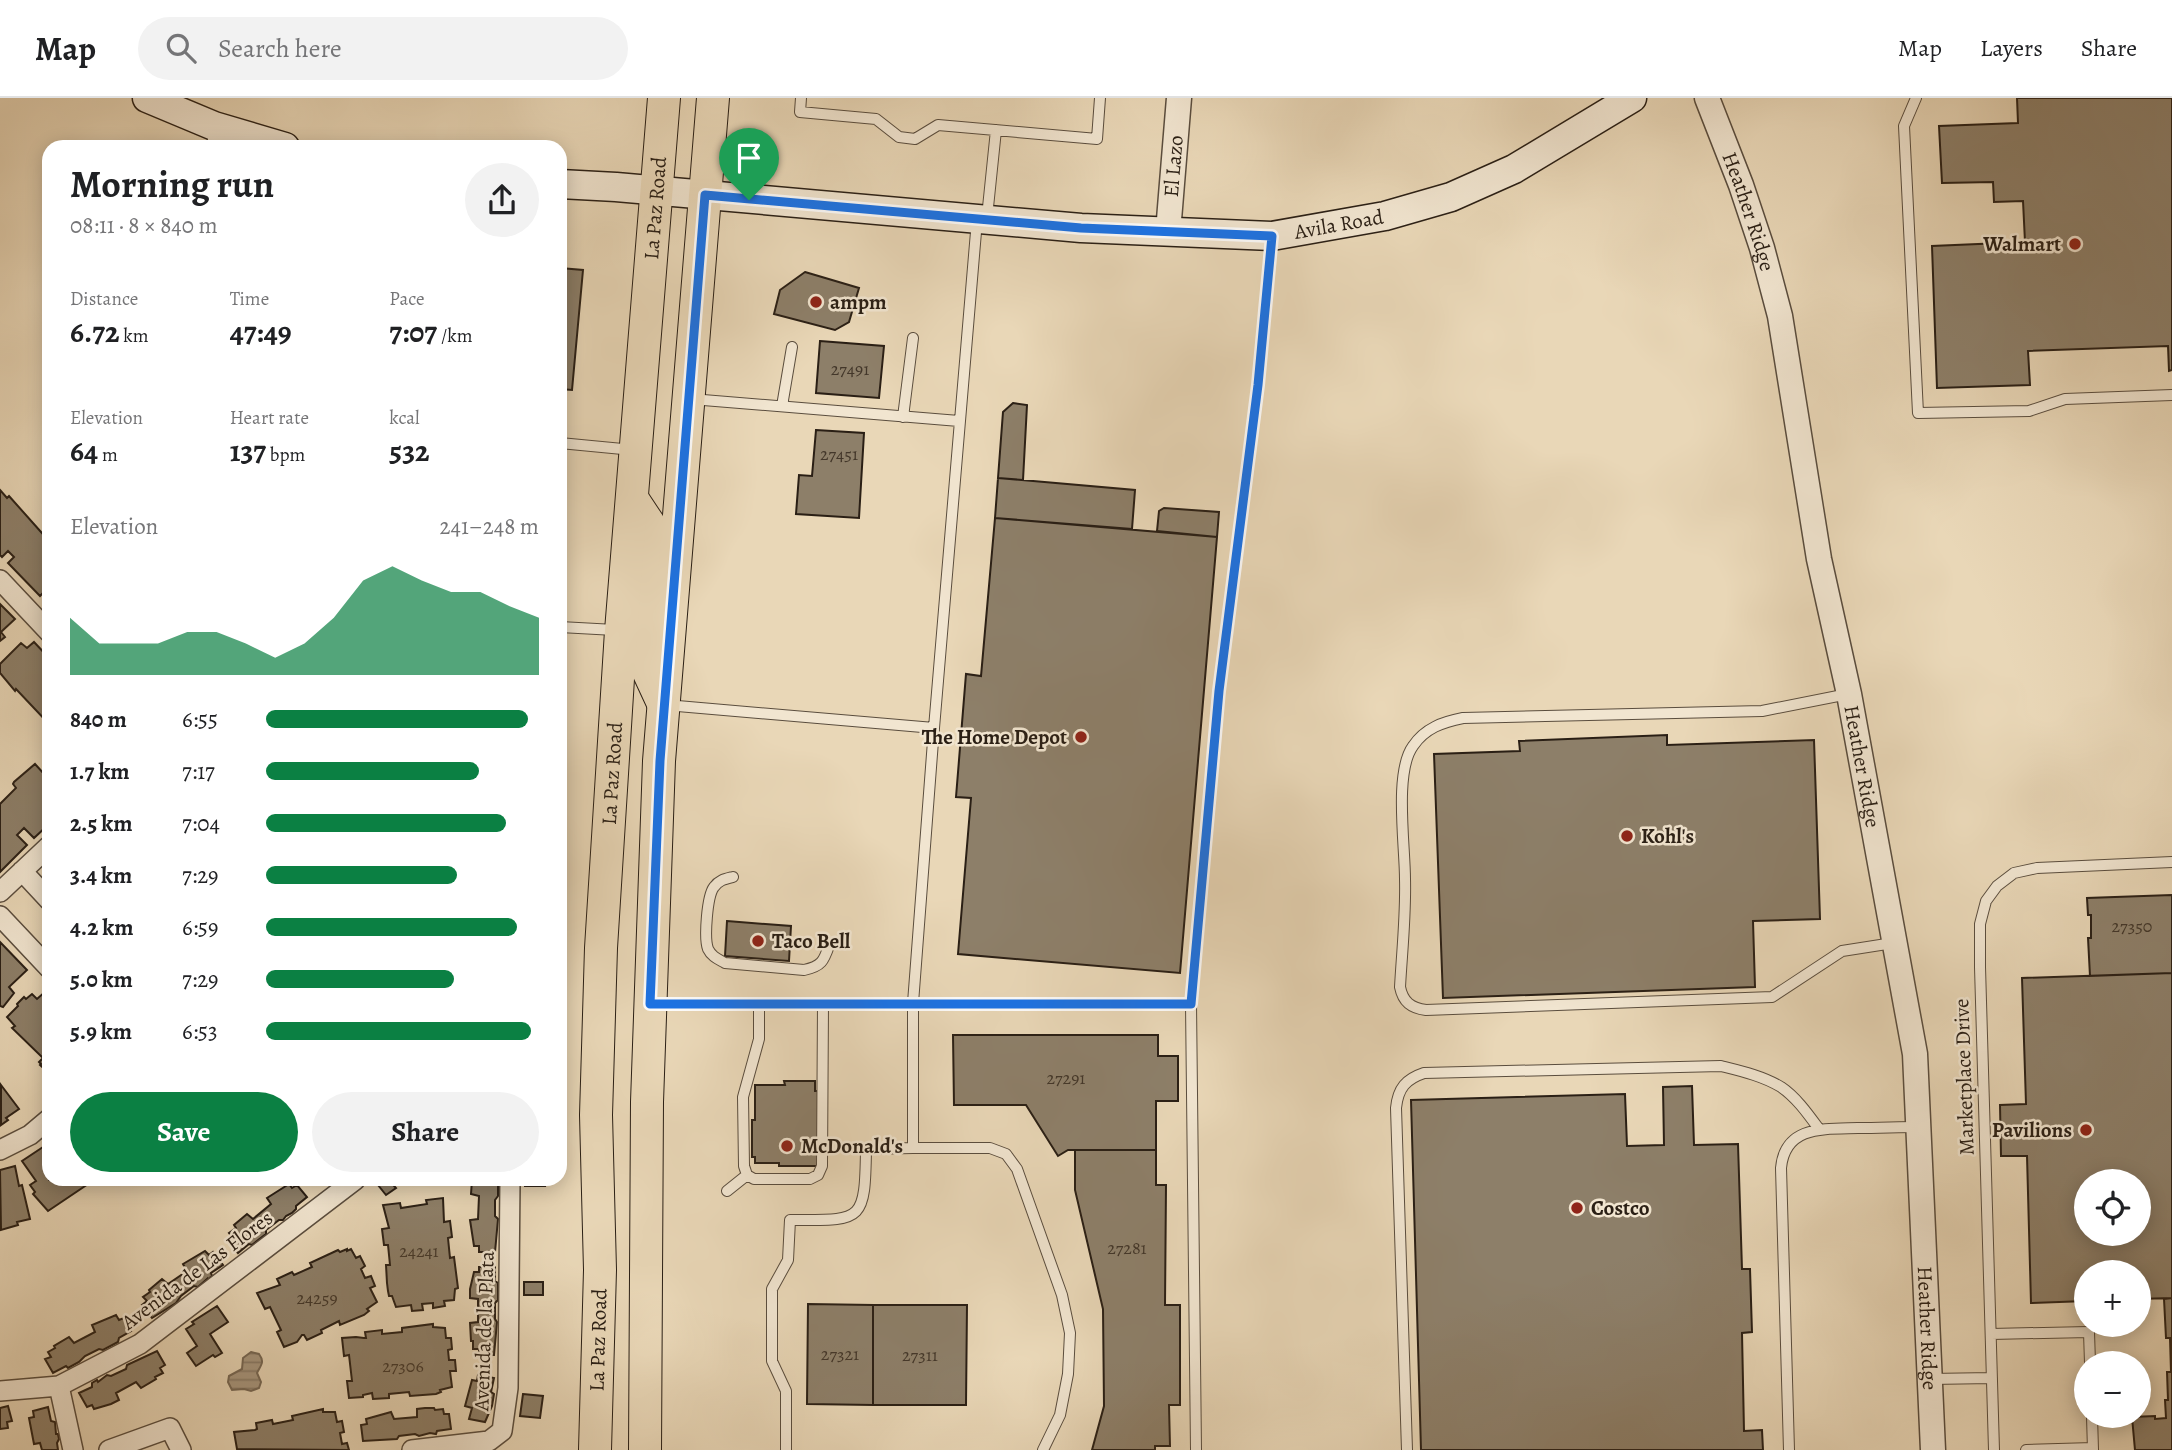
<!DOCTYPE html>
<meta charset="utf-8">
<style>
:root{--surface:#fff;--page:#f2f2f2;--text:#202124;--muted:#757577;--line:#e0e0e0;--accent:#0b8043}
body{margin:0;font-family:Alegreya,serif;background:var(--page);color:var(--text);height:100vh;display:flex;flex-direction:column;font-size:26px;white-space:nowrap}
*{box-sizing:border-box;margin:0}
p{font-size:23px;color:var(--muted)}
.icon{flex:none;width:38px;height:38px;fill:none;stroke:currentColor;stroke-width:2;stroke-linecap:round;stroke-linejoin:round}
.map{position:relative;flex:1;overflow:hidden}
.details{position:absolute;left:42px;top:42px;width:525px;height:1046px;display:flex;flex-direction:column;background:var(--surface);border-radius:21px;box-shadow:0 4px 18px #0003}
.details>*{flex:none}
.tools{position:absolute;left:2074px;top:1071px;display:grid;gap:14px}
.tools a{display:grid;place-items:center;width:77px;height:77px;border-radius:50%;background:var(--surface);box-shadow:0 4px 18px #0003;font-size:35px}
.pin{position:absolute;display:grid;place-items:center;width:60px;height:60px;color:#fff;margin:-72px -30px;border-radius:50% 50% 50% 0;rotate:-45deg;box-shadow:0 0 7px #0007}
.pin .icon{rotate:45deg}
.round{display:grid;place-items:center;flex:none;width:74px;height:74px;border-radius:37px;background:var(--page)}
.overview{display:flex;align-items:center;justify-content:space-between;height:119px;padding:0 28px}
h1{font-size:38px;font-weight:600;line-height:52px}
.metrics{display:grid;grid-template-columns:repeat(3,1fr);gap:10px;height:119px;padding:7px 28px}
.metrics div{display:grid;align-content:center}
.metrics b{font-size:30px;font-weight:600}
.metrics small{font-size:19px;font-weight:400}
.metrics p{font-size:19px}
.chart{height:196px;padding:14px 28px}
.chart p{display:flex;justify-content:space-between}
.chart svg{width:100%;height:126px;margin-top:7px;fill:var(--accent);opacity:.7}
.primary-button{display:flex;gap:14px;margin-top:auto;padding:14px 28px}
.primary-button a{flex:1;height:80px;border-radius:42px;background:var(--accent);color:#fff;font-size:28px;font-weight:600;line-height:80px;text-align:center}
.primary-button a+a{background:var(--page);color:var(--text)}
ul{padding:0 28px;list-style:none;font-size:23px}
li{display:grid;grid-template-columns:112px 84px 1fr;align-items:center;height:52px}
li i{height:18px;border-radius:9px;background:var(--accent)}
header{display:flex;align-items:center;gap:42px;box-sizing:border-box;height:98px;padding:0 35px;background:var(--surface);border-bottom:2px solid var(--line)}
header strong{font-size:33px}
nav{display:flex;gap:38px;margin-inline-start:auto;font-size:24px}
.search{width:490px;height:63px;background:var(--page);display:flex;align-items:center;gap:18px;box-sizing:border-box;padding:0 24px;border-radius:38px;color:var(--muted);font-size:26px}
.map>svg:first-child{display:block}
</style>
<header>
<strong>Map</strong>
<div class="search"><svg class="icon" aria-label="search" viewBox="0 0 24 24"><circle cx="10" cy="10" r="6"/><path d="M15 15l6 6"/></svg>Search here</div>
<nav><a>Map</a><a>Layers</a><a>Share</a></nav>
</header>
<div class="map">
<svg width="2172" height="1352" viewBox="0 0 2172 1352">
<defs>
<pattern id="water-rules" width="6" height="5" patternUnits="userSpaceOnUse" patternTransform="scale(1.75)"><rect width="6" height="5" fill="#a89880"/><path d="M0 2.5h6" fill="none" stroke="#897b68"/></pattern>
</defs>
<rect width="100%" height="100%" fill="#e9d7b7"/>
<filter id="stains"><feTurbulence type="fractalNoise" baseFrequency=".00286" numOctaves="4"/><feColorMatrix values="0 0 0 0 .2 0 0 0 0 .09 0 0 0 0 .02 0 0 0 .5 -.17"/></filter>
<radialGradient id="worn" r=".72"><stop offset=".6" stop-color="#630" stop-opacity="0"/><stop offset="1" stop-color="#630" stop-opacity=".3"/></radialGradient>
<path fill="url(#water-rules)" stroke="#766855" stroke-width="2" d="M 251,1254 L 259,1256 C 265,1264 261,1267 257,1275 L 261,1284 L 259,1290 L 251,1293 L 244,1291 L 232,1292 L 228,1284 L 229,1278 L 242,1271 L 243,1260 Z"/>
<path fill="#8d7f69" stroke="#2a1f15" stroke-width="2" fill-rule="evenodd" d="M 2017,0 L 2172,0 L 2172,272 L 2169,273 L 2168,248 L 2028,253 L 2030,287 L 1937,290 L 1932,148 L 2025,144 L 2023,103 L 1994,104 L 1993,84 L 1942,85 L 1939,28 L 2018,25 Z
M 560,170 L 583,172 L 572,292 L 560,291 Z
M 805,174 L 859,190 L 849,224 L 835,232 L 774,216 L 780,192 Z
M 820,243 L 884,248 L 879,300 L 816,295 Z
M 1013,305 L 1027,307 L 1023,382 L 998,380 L 1003,314 Z
M 816,332 L 864,335 L 859,420 L 796,416 L 799,377 L 812,378 Z
M 998,380 L 1135,392 L 1132,431 L 995,420 Z
M 0,392 L 7,400 L 9,398 L 49,443 L 49,495 L 46,492 L 40,498 L 8,465 L 14,459 L 8,453 L 2,459 L 0,457 Z
M 1164,410 L 1219,414 L 1217,439 L 1157,433 L 1159,413 Z
M 995,420 L 1217,439 L 1180,875 L 958,856 L 971,700 L 956,699 L 966,576 L 981,578 Z
M 0,506 L 15,521 L 1,534 L 5,539 L 0,543 Z
M 34,544 L 49,560 L 49,626 L 16,591 L 15,593 L 0,575 L 0,566 L 21,545 L 27,550 Z
M 1667,637 L 1667,647 L 1814,642 L 1820,821 L 1753,823 L 1755,889 L 1443,900 L 1434,656 L 1520,653 L 1519,643 Z
M 35,666 L 45,677 L 47,676 L 49,677 L 49,726 L 34,740 L 24,730 L 17,737 L 27,747 L 0,774 L 0,706 L 16,690 L 13,686 L 14,684 Z
M 2172,797 L 2172,875 L 2090,878 L 2088,840 L 2091,840 L 2091,817 L 2088,817 L 2087,800 Z
M 727,823 L 791,828 L 789,863 L 725,858 Z
M 0,844 L 27,872 L 9,889 L 14,895 L 3,909 L 0,908 Z
M 2172,875 L 2172,1200 L 2138,1201 L 2138,1174 L 2086,1174 L 2086,1203 L 2031,1205 L 2027,1058 L 2001,1058 L 2000,1007 L 2026,1006 L 2022,880 ZM 2086,1083 L 2138,1083 L 2138,1136 L 2086,1136 Z
M 46,893 L 49,896 L 49,975 L 40,967 L 41,966 L 39,964 L 43,960 L 12,930 L 15,928 L 7,919 L 18,908 L 17,906 L 24,899 L 26,901 L 32,896 L 37,901 Z
M 953,937 L 1158,937 L 1158,958 L 1178,958 L 1178,1003 L 1156,1003 L 1156,1052 L 1068,1052 L 1058,1058 L 1026,1007 L 954,1007 Z
M 784,983 L 815,983 L 815,993 L 820,993 L 818,1068 L 779,1068 L 779,1065 L 755,1065 L 755,1059 L 752,1059 L 752,1022 L 755,1022 L 755,987 L 785,987 Z
M 1,987 L 19,1011 L 6,1020 L 8,1022 L 1,1027 Z
M 1692,988 L 1694,1047 L 1738,1046 L 1742,1171 L 1750,1171 L 1752,1234 L 1742,1235 L 1744,1333 L 1762,1332 L 1763,1352 L 1421,1352 L 1411,1002 L 1625,996 L 1627,1048 L 1664,1047 L 1663,989 Z
M 49,1045 L 49,1082 L 94,1082 L 48,1113 L 33,1096 L 35,1094 L 30,1087 L 36,1083 L 22,1063 Z
M 1075,1052 L 1156,1052 L 1156,1087 L 1166,1087 L 1165,1207 L 1180,1207 L 1180,1307 L 1169,1307 L 1170,1348 L 1155,1348 L 1155,1352 L 1092,1352 L 1104,1308 L 1103,1211 L 1075,1092 Z
M 15,1068 L 19,1088 L 22,1087 L 30,1121 L 17,1124 L 18,1127 L 1,1132 L 0,1072 Z
M 374,1082 L 389,1082 L 396,1090 L 386,1097 Z
M 472,1082 L 498,1082 L 498,1098 L 495,1102 L 495,1118 L 498,1121 L 495,1154 L 479,1154 L 479,1148 L 474,1148 L 470,1122 L 478,1121 L 479,1098 L 471,1096 Z
M 525,1082 L 544,1082 L 545,1088 L 525,1088 Z
M 289,1086 L 292,1090 L 297,1087 L 307,1099 L 296,1108 L 296,1111 L 292,1115 L 286,1118 L 283,1122 L 279,1122 L 266,1132 L 266,1136 L 262,1139 L 252,1147 L 249,1146 L 238,1155 L 228,1143 L 232,1139 L 229,1135 L 236,1130 L 234,1127 L 247,1116 L 253,1121 L 271,1106 L 267,1100 Z
M 443,1100 L 444,1124 L 450,1123 L 452,1139 L 448,1140 L 450,1160 L 454,1159 L 458,1190 L 455,1191 L 454,1202 L 444,1203 L 445,1208 L 433,1210 L 433,1205 L 422,1206 L 423,1212 L 412,1213 L 411,1207 L 396,1209 L 392,1198 L 389,1198 L 388,1193 L 387,1185 L 386,1167 L 390,1167 L 388,1147 L 384,1147 L 382,1131 L 389,1130 L 383,1107 L 400,1105 L 401,1110 L 427,1106 L 426,1102 Z
M 347,1151 L 347,1153 L 351,1151 L 356,1160 L 360,1158 L 365,1168 L 361,1171 L 365,1180 L 371,1178 L 375,1188 L 370,1190 L 377,1204 L 367,1211 L 369,1213 L 364,1217 L 340,1227 L 339,1223 L 321,1232 L 322,1235 L 307,1242 L 304,1237 L 302,1237 L 297,1244 L 284,1249 L 277,1234 L 281,1232 L 270,1209 L 265,1211 L 257,1195 L 280,1187 L 277,1181 L 292,1174 L 294,1177 L 312,1169 L 310,1165 L 338,1152 L 340,1154 Z
M 205,1153 L 209,1157 L 213,1154 L 223,1167 L 211,1175 L 212,1178 L 207,1182 L 207,1181 L 198,1189 L 194,1188 L 181,1198 L 176,1205 L 152,1220 L 142,1207 L 147,1203 L 143,1199 L 150,1194 L 149,1192 L 162,1181 L 168,1186 L 187,1173 L 183,1166 Z
M 479,1169 L 495,1169 L 495,1183 L 498,1185 L 498,1202 L 495,1205 L 495,1221 L 497,1224 L 494,1257 L 479,1257 L 479,1251 L 473,1251 L 473,1243 L 471,1243 L 470,1225 L 478,1224 L 478,1201 L 470,1200 L 470,1191 L 474,1174 L 479,1174 Z
M 524,1184 L 543,1184 L 543,1197 L 524,1197 Z
M 2172,1200 L 2172,1352 L 2135,1352 L 2132,1319 L 2155,1318 L 2155,1321 L 2166,1320 L 2165,1302 L 2168,1302 L 2167,1274 L 2171,1274 L 2170,1240 L 2166,1240 L 2164,1201 Z
M 808,1206 L 873,1207 L 873,1307 L 807,1306 Z
M 873,1207 L 967,1207 L 966,1307 L 873,1307 Z
M 217,1208 L 228,1224 L 210,1236 L 222,1255 L 215,1259 L 213,1257 L 196,1268 L 187,1255 L 197,1248 L 186,1231 L 194,1226 L 192,1224 Z
M 116,1217 L 119,1222 L 124,1220 L 131,1233 L 119,1240 L 118,1244 L 103,1252 L 99,1251 L 85,1258 L 79,1264 L 68,1270 L 66,1268 L 53,1275 L 45,1261 L 51,1259 L 48,1254 L 55,1250 L 54,1248 L 69,1239 L 74,1245 L 95,1234 L 92,1227 Z
M 433,1226 L 433,1229 L 445,1230 L 446,1240 L 451,1240 L 452,1251 L 448,1252 L 449,1262 L 455,1262 L 456,1273 L 450,1273 L 452,1289 L 440,1292 L 441,1294 L 436,1296 L 410,1298 L 409,1294 L 389,1296 L 389,1300 L 373,1301 L 372,1295 L 363,1297 L 363,1299 L 349,1300 L 347,1283 L 352,1283 L 349,1257 L 344,1258 L 342,1240 L 356,1239 L 364,1240 L 366,1240 L 365,1234 L 382,1232 L 382,1236 L 402,1234 L 402,1230 Z
M 157,1253 L 165,1267 L 160,1270 L 163,1275 L 155,1279 L 156,1281 L 141,1290 L 136,1284 L 116,1295 L 119,1302 L 111,1306 L 94,1311 L 92,1307 L 87,1309 L 79,1295 L 92,1289 L 92,1285 L 97,1282 L 98,1284 L 107,1277 L 111,1278 L 126,1271 L 127,1267 Z
M 478,1277 L 494,1280 L 491,1294 L 494,1296 L 492,1308 L 485,1324 L 469,1321 L 472,1310 L 465,1308 L 472,1282 L 477,1283 Z
M 523,1296 L 543,1298 L 540,1320 L 520,1318 Z
M 8,1308 L 12,1323 L 7,1324 L 8,1330 L 0,1331 L 0,1310 Z
M 48,1309 L 51,1323 L 55,1324 L 56,1336 L 58,1336 L 59,1341 L 57,1345 L 58,1352 L 42,1352 L 40,1345 L 34,1346 L 29,1320 L 34,1319 L 33,1313 Z
M 425,1310 L 434,1310 L 435,1312 L 443,1311 L 444,1316 L 449,1316 L 451,1331 L 437,1333 L 436,1336 L 430,1335 L 419,1338 L 415,1336 L 399,1338 L 397,1341 L 363,1343 L 361,1327 L 367,1326 L 366,1321 L 391,1314 L 394,1321 L 417,1319 L 417,1311 Z
M 323,1311 L 323,1314 L 335,1314 L 337,1324 L 342,1323 L 344,1334 L 340,1335 L 342,1346 L 347,1345 L 349,1352 L 237,1351 L 234,1334 L 255,1332 L 257,1331 L 256,1325 L 272,1322 L 273,1326 L 293,1322 L 292,1318 Z"/>
<g fill="none" stroke-linecap="round" stroke-linejoin="round">
<defs>
<path id="service" d="M 801,0 L 800,14 L 876,21 L 899,39 L 915,41 L 938,27 L 1097,41 L 1100,0
M 1916,0 L 1904,28 L 1918,315 L 2029,313 L 2065,301 L 2172,297
M 212,49 L 214,32
M 987,119 L 996,32
M 977,122 L 934,630 L 913,905 L 913,1050 L 990,1050 L 1006,1056 L 1017,1071 L 1062,1197 L 1070,1235 L 1068,1276 L 1060,1317 L 1043,1352
M 691,301 L 959,323
M 782,308 L 792,249
M 903,319 L 913,240
M 560,345 L 633,352
M 560,529 L 615,532
M 1848,596 L 1762,613 L 1463,620 C 1443,624 1425,630 1413,648 C 1394,674 1405,747 1405,781 C 1406,817 1402,853 1400,889 C 1403,904 1411,910 1426,912 L 1772,899 L 1842,853 L 1893,845
M 666,607 L 934,630
M 733,779 C 725,781 719,782 714,789 C 707,798 704,840 708,851 C 712,859 718,861 725,865 L 804,872 C 823,868 824,862 830,845
M 654,906 L 1191,906
M 759,906 L 759,941 L 743,999 L 744,1068 L 747,1077 L 754,1081 L 810,1081 L 818,1077 L 822,1068 L 823,906
M 727,1093 L 747,1077
M 1991,1236 L 2089,1234 L 2090,1265
M 1930,1281 L 1992,1280
M 2092,1318 L 2093,1352
M 786,1352 L 786,1293 L 772,1263 L 772,1191 L 788,1162 L 790,1122 C 862,1122 865,1126 866,1051 L 913,1050
M 1196,1352 L 1191,906 L 1219,593 L 1258,287 L 1272,139
M 1407,1352 L 1396,1010 C 1398,990 1406,981 1424,975 L 1721,968 C 1741,973 1763,978 1781,989 C 1796,999 1808,1016 1819,1031
M 1789,1352 L 1781,1070 C 1785,1027 1825,1031 1858,1030 C 1879,1030 1899,1029 1919,1029
M 1994,1352 L 1980,869 L 1980,826 L 1986,803 L 1997,788 L 2014,775 L 2037,770 L 2172,764
M 2026,1352 L 2093,1350"/>
<path id="minor" d="M 0,482 L 49,534
M 22,773 L 49,802
M 0,794 L 49,748
M 0,818 L 49,870
M 0,1052 L 30,1037 L 49,1021
M 59,1288 L 140,1246 L 355,1082
M 0,1293 L 59,1288 L 73,1352
M 109,1352 L 170,1330 L 181,1352
M 412,1352 L 489,1343 L 502,1333 L 508,1290 L 510,1082"/>
<g id="tertiary">
<path id="s1" d="M 1707,0 L 1741,87 L 1762,150 L 1780,218 L 1819,461 L 1849,596 L 1915,956 L 1933,1352"/>
<path id="s2" d="M 1168,134 L 1179,0"/>
</g>
<g id="secondary">
<path d="M 147,0 L 214,28 L 285,49"/>
<path id="s3" d="M 560,86 L 616,89 L 1081,130 L 1272,138 L 1385,118 L 1451,99 L 1514,71 L 1632,0"/>
</g>
<g id="primary">
<path d="M 635,405 L 649,426 L 651,446 L 643,562 L 662,603"/>
<path id="s4" d="M 595,1352 L 600,1172 L 596,1017 L 601,850 L 621,533 L 664,0"/>
<path d="M 645,1352 L 647,1004 L 659,663 L 713,0"/>
</g>
</defs>
<use href="#service" stroke="#5a4d3e" stroke-width="12"/>
<use href="#minor" stroke="#5a4d3e" stroke-width="22"/>
<use href="#tertiary" stroke="#5a4d3e" stroke-width="27"/>
<use href="#secondary" stroke="#2a1f15" stroke-width="31"/>
<use href="#primary" stroke="#2a1f15" stroke-width="34"/>
<use href="#service" stroke="#f1e5d0" stroke-width="10"/>
<use href="#minor" stroke="#f1e5d0" stroke-width="19"/>
<use href="#tertiary" stroke="#f1e5d0" stroke-width="24"/>
<use href="#secondary" stroke="#f1e5d0" stroke-width="28"/>
<use href="#primary" stroke="#e9d7b7" stroke-width="32"/>
</g>
<g fill="none" stroke-linecap="round" stroke-linejoin="round">
<defs>
<path id="route" d="M 705,97 L 1081,130 L 1272,138 L 1258,287 L 1219,593 L 1191,906 L 650,906 L 660,663 Z"/>
</defs>
<use href="#route" stroke="#fff" stroke-width="14"/>
<use href="#route" stroke="#1a73e8" stroke-width="9"/>
</g>
<g fill="#8f2418" stroke="#f1e5d0" stroke-width="2.5">
<circle cx="2075" cy="146" r="7"/>
<circle cx="816" cy="204" r="7"/>
<circle cx="1081" cy="639" r="7"/>
<circle cx="1627" cy="738" r="7"/>
<circle cx="758" cy="843" r="7"/>
<circle cx="2086" cy="1032" r="7"/>
<circle cx="787" cy="1048" r="7"/>
<circle cx="1577" cy="1110" r="7"/>
</g>
<g text-anchor="middle" dominant-baseline="central" stroke-width="5" stroke-linejoin="round" paint-order="stroke">
<g font-size="18" fill="#43372a">
<text x="850" y="271">27491</text>
<text x="839" y="356">27451</text>
<text x="2132" y="828">27350</text>
<text x="1066" y="980">27291</text>
<text x="1127" y="1150">27281</text>
<text x="419" y="1153">24241</text>
<text x="317" y="1200">24259</text>
<text x="840" y="1256">27321</text>
<text x="920" y="1257">27311</text>
<text x="403" y="1268">27306</text>
</g>
<g font-size="21" fill="#2a1f15" stroke="#f1e5d0">
<text stroke="none"><textPath href="#s2" startOffset="66">El Lazo</textPath></text>
<text stroke="none"><textPath href="#s4" startOffset="1244">La Paz Road</textPath></text>
<text stroke="none"><textPath href="#s1" startOffset="121">Heather Ridge</textPath></text>
<text stroke="none"><textPath href="#s3" startOffset="782">Avila Road</textPath></text>
<text stroke="none"><textPath href="#s1" startOffset="688">Heather Ridge</textPath></text>
<text stroke="none"><textPath href="#s4" startOffset="677">La Paz Road</textPath></text>
<text transform="translate(1964 979) rotate(-92)">Marketplace Drive</text>
<text transform="translate(197 1172) rotate(-37)">Avenida de Las Flores</text>
<text stroke="none"><textPath href="#s1" startOffset="1255">Heather Ridge</textPath></text>
<text transform="translate(484 1233) rotate(-88)">Avenida de la Plata</text>
<text stroke="none"><textPath href="#s4" startOffset="110">La Paz Road</textPath></text>
</g>
<g font-size="21" font-weight="bold" fill="#2a1f15" stroke="#f1e5d0" text-anchor="start">
<text x="2061" y="146" text-anchor="end">Walmart</text>
<text x="830" y="204">ampm</text>
<text x="1067" y="639" text-anchor="end">The Home Depot</text>
<text x="1641" y="738">Kohl's</text>
<text x="772" y="843">Taco Bell</text>
<text x="2072" y="1032" text-anchor="end">Pavilions</text>
<text x="801" y="1048">McDonald's</text>
<text x="1591" y="1110">Costco</text>
</g>
</g>
<rect width="100%" height="100%" filter="url(#stains)"/>
<rect width="100%" height="100%" fill="url(#worn)"/>
</svg>
<div class="tools">
<a><svg class="icon" aria-label="locate" viewBox="0 0 24 24"><circle cx="12" cy="12" r="6"/><path d="M12 2v4M12 18v4M2 12h4M18 12h4"/></svg></a>
<a>+</a>
<a>−</a>
</div>
<div class="pin" style="left:749px;top:102px;background:#1e9e55"><svg class="icon" aria-label="arrive" viewBox="0 0 24 24"><path d="M6 21V4h12l-3 4 3 4H6"/></svg></div>
<section class="details">
<div class="overview"><div><h1>Morning run</h1><p>08:11 · 8 × 840 m</p></div><a class="round"><svg class="icon" aria-label="share" viewBox="0 0 24 24"><path d="M12 15V3M7 8l5-5 5 5M5 13v7h14v-7"/></svg></a></div>
<div class="metrics">
<div><p>Distance</p><b>6.72<small> km</small></b></div>
<div><p>Time</p><b>47:49</b></div>
<div><p>Pace</p><b>7:07<small> /km</small></b></div>
</div>
<div class="metrics">
<div><p>Elevation</p><b>64<small> m</small></b></div>
<div><p>Heart rate</p><b>137<small> bpm</small></b></div>
<div><p>kcal</p><b>532</b></div>
</div>
<div class="chart"><p><span>Elevation</span>241–248 m</p>
<svg viewBox="0 0 160 44" preserveAspectRatio="none"><path d="M0 44V24L10 33L20 33L30 33L40 29L50 29L60 33L70 38L80 33L90 24L100 11L110 6L120 11L130 15L140 15L150 20L160 24V44z"/></svg>
</div>
<ul>
<li><b>840 m</b>6:55<i style="width:96%"></i></li>
<li><b>1.7 km</b>7:17<i style="width:78%"></i></li>
<li><b>2.5 km</b>7:04<i style="width:88%"></i></li>
<li><b>3.4 km</b>7:29<i style="width:70%"></i></li>
<li><b>4.2 km</b>6:59<i style="width:92%"></i></li>
<li><b>5.0 km</b>7:29<i style="width:69%"></i></li>
<li><b>5.9 km</b>6:53<i style="width:97%"></i></li>
</ul>
<div class="primary-button"><a>Save</a><a>Share</a></div>
</section>
</div>
